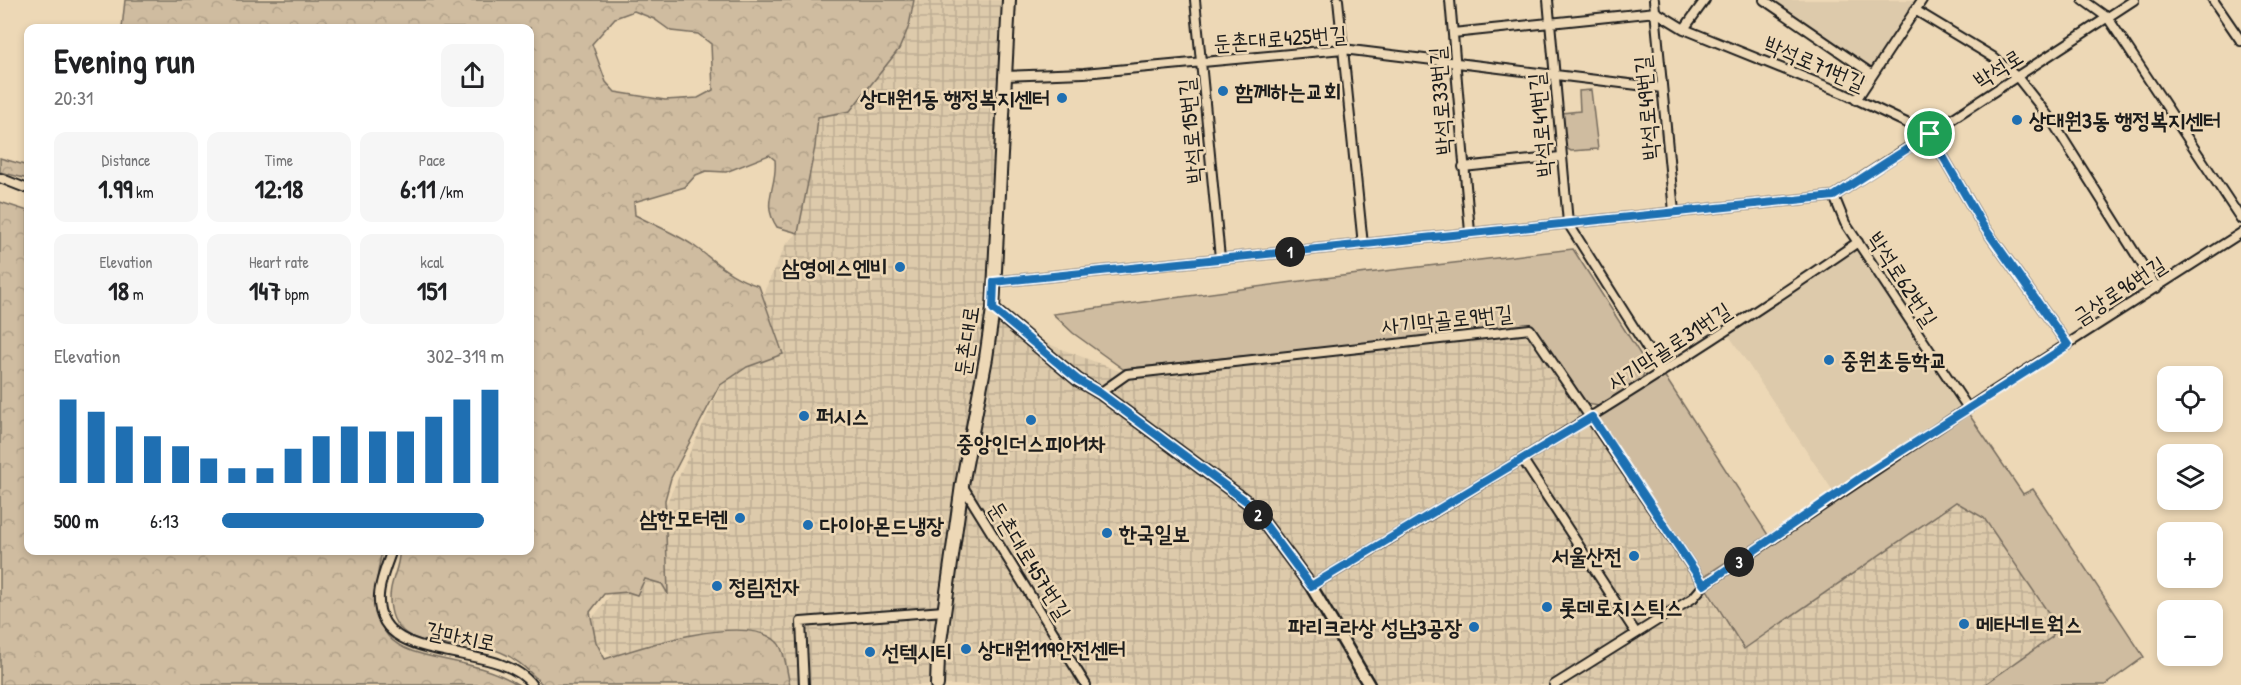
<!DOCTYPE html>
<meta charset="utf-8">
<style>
:root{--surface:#fff;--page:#f6f6f6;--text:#202124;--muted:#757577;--accent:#1f6fb2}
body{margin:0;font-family:"Patrick Hand","Poor Story",sans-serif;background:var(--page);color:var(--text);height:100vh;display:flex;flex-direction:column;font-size:22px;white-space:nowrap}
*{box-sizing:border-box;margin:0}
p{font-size:20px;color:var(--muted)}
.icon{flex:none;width:33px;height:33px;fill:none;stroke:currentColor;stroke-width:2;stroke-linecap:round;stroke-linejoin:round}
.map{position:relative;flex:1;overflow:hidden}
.sheet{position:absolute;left:24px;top:24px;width:510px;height:531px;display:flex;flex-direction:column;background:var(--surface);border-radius:12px;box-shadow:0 3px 9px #0003}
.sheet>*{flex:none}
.fabs{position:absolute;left:2157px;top:366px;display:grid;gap:12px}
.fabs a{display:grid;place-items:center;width:66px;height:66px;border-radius:12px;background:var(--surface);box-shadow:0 3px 9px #0003;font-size:30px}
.pin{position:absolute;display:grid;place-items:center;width:51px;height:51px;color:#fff;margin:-26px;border:3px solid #fff;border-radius:50%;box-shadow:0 2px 6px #0007}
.km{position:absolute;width:30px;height:30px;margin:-15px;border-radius:50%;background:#222;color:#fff;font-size:16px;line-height:30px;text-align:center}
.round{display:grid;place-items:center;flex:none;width:63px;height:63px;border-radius:12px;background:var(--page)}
.overview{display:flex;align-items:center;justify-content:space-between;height:102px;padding:0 30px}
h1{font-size:33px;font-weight:800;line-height:45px}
.stats{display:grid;grid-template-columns:repeat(3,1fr);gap:9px;height:102px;padding:6px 30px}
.stats div{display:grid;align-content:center;border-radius:12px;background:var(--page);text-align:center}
.stats b{font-size:26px;font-weight:800}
.stats small{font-size:16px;font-weight:400}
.stats p{font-size:16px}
.chart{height:168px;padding:12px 30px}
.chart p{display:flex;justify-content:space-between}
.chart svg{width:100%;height:108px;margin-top:6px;stroke:var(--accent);stroke-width:6}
ul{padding:0 30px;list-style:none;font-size:20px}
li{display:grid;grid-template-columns:96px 72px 1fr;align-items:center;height:45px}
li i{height:15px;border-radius:8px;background:var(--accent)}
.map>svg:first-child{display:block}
</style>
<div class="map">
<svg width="2241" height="685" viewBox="0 0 2241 685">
<defs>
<pattern id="industrial-grid" width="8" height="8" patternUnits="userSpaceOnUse" patternTransform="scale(1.5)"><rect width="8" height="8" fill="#ddcaab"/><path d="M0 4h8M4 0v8" fill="none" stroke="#bdad93"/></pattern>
<pattern id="forest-crowns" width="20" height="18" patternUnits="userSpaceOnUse" patternTransform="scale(1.5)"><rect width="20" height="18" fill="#cfbca0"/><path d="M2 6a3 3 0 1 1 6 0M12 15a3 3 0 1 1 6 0" fill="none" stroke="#b1a189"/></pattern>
</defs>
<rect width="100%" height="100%" fill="#edd8b6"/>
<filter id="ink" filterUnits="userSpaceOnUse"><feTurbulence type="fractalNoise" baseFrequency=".0167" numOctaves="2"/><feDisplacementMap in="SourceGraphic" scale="12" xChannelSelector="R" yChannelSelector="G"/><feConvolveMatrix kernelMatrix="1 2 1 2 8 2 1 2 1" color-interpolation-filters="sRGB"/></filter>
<g filter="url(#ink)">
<path fill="#ddcaab" d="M 1766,0 L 1921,0 L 1872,74 Z
M 1859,246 L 1965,404 L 1835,494 L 1728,334 Z"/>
<path fill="url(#industrial-grid)" d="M 915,0 L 1002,0 L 993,323 L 1127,374 L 1530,329 L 1744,649 L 1956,502 L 1984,518 L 2052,618 L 2055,628 L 2052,637 L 1984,685 L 739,685 L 632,668 L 580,634 L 644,552 L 786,244 L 798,233 L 818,116 L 850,111 L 899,49 L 909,26 Z"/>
<path fill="url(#forest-crowns)" stroke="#766c5e" stroke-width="1.5" fill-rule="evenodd" d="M 125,0 L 914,0 L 909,26 L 899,49 L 850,111 L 818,117 L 815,147 L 798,233 L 777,227 C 760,202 778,187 775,160 L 769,155 L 726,172 L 706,171 L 696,175 L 685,187 L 634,202 L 635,215 C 654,225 677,234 694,246 C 719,264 728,276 759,286 L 783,354 L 747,367 L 719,386 L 671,478 L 665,500 L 668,594 L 662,584 L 645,579 L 637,595 L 628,592 L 604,594 L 590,612 L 596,642 L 605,659 C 641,647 746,612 777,642 C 785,650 787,673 790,685 L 543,685 C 528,670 516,657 495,650 C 463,641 398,654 391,609 C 386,584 401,568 399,551 L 530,550 L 530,28 L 122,28 ZM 634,11 L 654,19 L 671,31 L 698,34 L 711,44 L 713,90 L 698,98 L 665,100 L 615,92 L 606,82 L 592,44 L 615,18 Z
M 0,158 L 28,166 L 28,179 L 0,172 Z
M 0,202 L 28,211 L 28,550 L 382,551 C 352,685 442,638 519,685 L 0,685 Z"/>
<path fill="#cfbca0" stroke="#766c5e" stroke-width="1.5" d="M 1591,90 L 1598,149 L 1571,151 L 1566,148 L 1562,113 L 1580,111 L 1579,91 Z
M 1573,249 L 1642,357 L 1644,373 L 1641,382 L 1605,407 L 1587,404 L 1537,331 L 1530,326 L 1415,337 L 1304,353 L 1243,356 L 1123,369 L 1073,333 L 1053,314 L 1316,279 Z
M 1662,372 L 1768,535 L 1700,579 L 1592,417 Z
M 1968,413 L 2023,494 L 2033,489 L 2144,657 L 2105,685 L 1984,685 L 2052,637 L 2055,628 L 2052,618 L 1984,518 L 1956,502 L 1744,649 L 1704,585 L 1869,472 Z"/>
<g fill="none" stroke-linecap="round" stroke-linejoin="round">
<defs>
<path id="minor" d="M 1195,0 L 1220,258
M 1338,0 L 1363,245
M 1450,0 L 1470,232
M 1548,0 L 1568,223 L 1662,372
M 1654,0 L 1674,212
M 1764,0 L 1872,74
M 2083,0 L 2108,18 L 2241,219
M 2213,0 L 2241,41
M 1915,10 L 1993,57 L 2018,78 L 2052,121 L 2157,288
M 1684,29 L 1705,0
M 1453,33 L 1656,12 L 1684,29 L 1843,93 L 1930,134 L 1982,224 L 2068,345
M 1005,76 L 1084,73 L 1343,49 L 1662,88
M 1856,100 L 1922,0
M 1463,167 L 1560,157
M 0,178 L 28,189
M 1834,196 L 1845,223 L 1968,408
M 994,282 L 1834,196 L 2134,0
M 1100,393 L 1127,374 L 1530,329 L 1704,585
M 1523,460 L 1636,633
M 962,485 L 1086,685
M 392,550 C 387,564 380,580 379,595 C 374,670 498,638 532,685
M 1311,586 C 1496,476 1680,365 1858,242
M 804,685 L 801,622 L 944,611
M 1554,685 L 1693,598 L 1704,585 L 1986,396 L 2241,233"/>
<path id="tertiary" d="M 993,309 L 1078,380 L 1100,393 L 1250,504 L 1311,586 L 1369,685"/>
<path id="primary" d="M 937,685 L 938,656 L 962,485 L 986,358 L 993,309 L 1009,0"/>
</defs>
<use href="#minor" stroke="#1c1c1c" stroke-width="12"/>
<use href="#tertiary" stroke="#1c1c1c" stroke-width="15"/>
<use href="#primary" stroke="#1c1c1c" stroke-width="16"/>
<use href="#minor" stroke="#edd8b6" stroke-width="8"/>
<use href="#tertiary" stroke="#edd8b6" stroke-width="10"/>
<use href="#primary" stroke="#edd8b6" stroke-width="12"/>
</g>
</g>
<g fill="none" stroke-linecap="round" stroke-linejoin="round" filter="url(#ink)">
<defs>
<path id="route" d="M 1930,134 L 1982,224 L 2068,345 L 1869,472 L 1704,585 L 1592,417 L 1311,586 L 1250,504 L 1100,393 L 1078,380 L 993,309 L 994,282 L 1834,196 Z"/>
</defs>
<use href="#route" stroke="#fff" stroke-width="12"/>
<use href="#route" stroke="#1f6fb2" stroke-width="8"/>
</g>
<g fill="#1f6fb2" stroke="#edd8b6" stroke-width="2">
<circle cx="1223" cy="91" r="6"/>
<circle cx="1062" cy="98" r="6"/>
<circle cx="2017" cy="120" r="6"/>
<circle cx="900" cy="267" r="6"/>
<circle cx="1829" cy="360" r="6"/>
<circle cx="804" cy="416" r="6"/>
<circle cx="1031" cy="420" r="6"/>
<circle cx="740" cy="518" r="6"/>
<circle cx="808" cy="525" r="6"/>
<circle cx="1107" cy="533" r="6"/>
<circle cx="1634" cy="556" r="6"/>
<circle cx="717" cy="586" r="6"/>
<circle cx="1547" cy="607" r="6"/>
<circle cx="1964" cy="624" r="6"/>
<circle cx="1474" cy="627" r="6"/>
<circle cx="966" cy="649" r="6"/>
<circle cx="870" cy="652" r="6"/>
</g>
<g text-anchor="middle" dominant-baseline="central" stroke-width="5" stroke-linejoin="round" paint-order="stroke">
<g font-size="22" fill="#1c1c1c" stroke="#edd8b6">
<text transform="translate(1280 38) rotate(-4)">둔촌대로425번길</text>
<text transform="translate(1815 63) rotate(23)">박석로71번길</text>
<text transform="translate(1998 68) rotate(-32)">박석로</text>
<text transform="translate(1440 101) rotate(-94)">박석로33번길</text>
<text transform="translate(1646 108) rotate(-95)">박석로49번길</text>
<text transform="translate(1540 125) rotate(-95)">박석로41번길</text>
<text transform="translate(1190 131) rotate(-95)">박석로15번길</text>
<text transform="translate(1903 279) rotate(57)">박석로62번길</text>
<text transform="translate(2119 290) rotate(-33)">금상로96번길</text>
<text transform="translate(1447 319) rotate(-6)">사기막골로9번길</text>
<text transform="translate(966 341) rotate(-82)">둔촌대로</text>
<text transform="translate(1669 346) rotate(-33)">사기막골로31번길</text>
<text transform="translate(1030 560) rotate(58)">둔촌대로457번길</text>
<text transform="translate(461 636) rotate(12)">갈마치로</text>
</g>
<g font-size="22" font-weight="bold" fill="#1c1c1c" stroke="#edd8b6" text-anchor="start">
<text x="1235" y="91">함께하는교회</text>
<text x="1050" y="98" text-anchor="end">상대원1동 행정복지센터</text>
<text x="2029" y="120">상대원3동 행정복지센터</text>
<text x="888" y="267" text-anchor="end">삼영에스엔비</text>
<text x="1841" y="360">중원초등학교</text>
<text x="816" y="416">퍼시스</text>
<text x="1031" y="443" text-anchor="middle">중앙인더스피아1차</text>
<text x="728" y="518" text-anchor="end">삼한모터렌</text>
<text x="820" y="525">다이아몬드냉장</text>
<text x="1119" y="533">한국일보</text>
<text x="1622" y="556" text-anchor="end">서울산전</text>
<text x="729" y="586">정림전자</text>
<text x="1559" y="607">롯데로지스틱스</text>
<text x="1976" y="624">메타네트웍스</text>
<text x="1462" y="627" text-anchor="end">파리크라상 성남3공장</text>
<text x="978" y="649">상대원119안전센터</text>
<text x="882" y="652">선텍시티</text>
</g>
</g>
</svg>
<div class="fabs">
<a><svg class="icon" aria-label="locate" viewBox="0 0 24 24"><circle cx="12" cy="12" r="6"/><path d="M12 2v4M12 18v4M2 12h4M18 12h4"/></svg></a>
<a><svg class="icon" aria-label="layers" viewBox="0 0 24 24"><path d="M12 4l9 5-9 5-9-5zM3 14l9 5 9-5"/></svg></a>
<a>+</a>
<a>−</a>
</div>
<div class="pin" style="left:1930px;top:134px;background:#1e9e55"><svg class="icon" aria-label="arrive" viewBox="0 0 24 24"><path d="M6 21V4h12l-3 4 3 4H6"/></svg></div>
<b class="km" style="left:1290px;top:252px">1</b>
<b class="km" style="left:1258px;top:515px">2</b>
<b class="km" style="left:1739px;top:562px">3</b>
<section class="sheet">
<div class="overview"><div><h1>Evening run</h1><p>20:31</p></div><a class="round"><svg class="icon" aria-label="share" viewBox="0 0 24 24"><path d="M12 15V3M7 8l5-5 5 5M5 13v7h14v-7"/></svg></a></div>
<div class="stats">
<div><p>Distance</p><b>1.99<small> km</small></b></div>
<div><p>Time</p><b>12:18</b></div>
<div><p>Pace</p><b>6:11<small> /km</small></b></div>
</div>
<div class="stats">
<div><p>Elevation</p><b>18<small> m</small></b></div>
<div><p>Heart rate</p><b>147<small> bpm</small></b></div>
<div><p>kcal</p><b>151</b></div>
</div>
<div class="chart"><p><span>Elevation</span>302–319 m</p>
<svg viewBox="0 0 160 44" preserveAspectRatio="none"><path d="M5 44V10M15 44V15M25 44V21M35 44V25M45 44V29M55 44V34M65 44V38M75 44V38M85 44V30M95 44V25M105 44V21M115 44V23M125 44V23M135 44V17M145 44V10M155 44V6"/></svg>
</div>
<ul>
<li><b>500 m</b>6:13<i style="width:93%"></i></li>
</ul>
</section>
</div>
